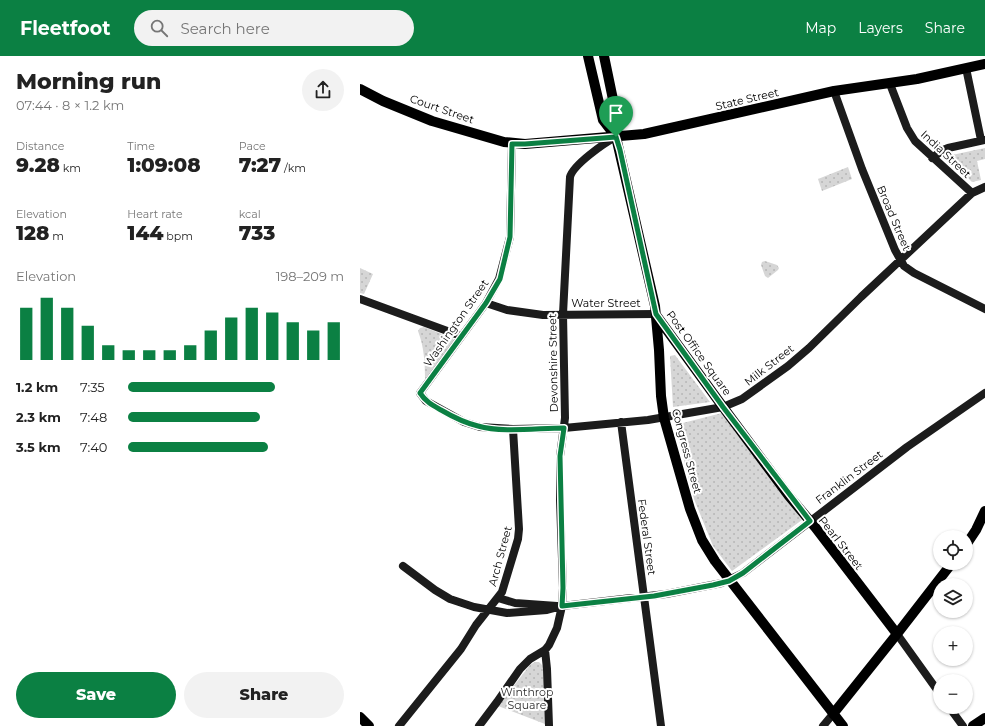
<!DOCTYPE html>
<meta charset="utf-8">
<style>
:root{--surface:#fff;--page:#f2f2f2;--text:#222;--muted:#767676;--accent:#0b8043}
body{margin:0;font-family:Montserrat,sans-serif;background:var(--page);color:var(--text);height:100vh;display:flex;flex-direction:column;font-size:15px;white-space:nowrap}
*{box-sizing:border-box;margin:0}
p{font-size:13px;color:var(--muted)}
.icon{flex:none;width:22px;height:22px;fill:none;stroke:currentColor;stroke-width:2;stroke-linecap:round;stroke-linejoin:round}
.map{position:relative;flex:1;overflow:hidden}
.panel{display:flex;flex-direction:column;background:var(--surface);width:360px}
.panel>*{flex:none}
.controls{position:absolute;left:573px;top:474px;display:grid;gap:8px}
.controls a{display:grid;place-items:center;width:40px;height:40px;border-radius:50%;background:var(--surface);box-shadow:0 1px 3px #0004;font-size:20px}
.pin{position:absolute;display:grid;place-items:center;width:34px;height:34px;color:#fff;margin:-41px -17px;border-radius:50% 50% 50% 0;rotate:-45deg;box-shadow:0 0 4px #0007}
.pin .icon{rotate:45deg}
.round{display:grid;place-items:center;flex:none;width:42px;height:42px;border-radius:21px;background:var(--page)}
.head{display:flex;align-items:center;justify-content:space-between;height:68px;padding:0 16px}
h1{font-size:22px;font-weight:800;line-height:30px}
.metrics{display:grid;grid-template-columns:repeat(3,1fr);gap:6px;height:68px;padding:4px 16px}
.metrics div{display:grid;align-content:center}
.metrics b{font-size:20px;font-weight:800}
.metrics small{font-size:11px;font-weight:400}
.metrics p{font-size:11px}
.chart{height:112px;padding:8px 16px}
.chart p{display:flex;justify-content:space-between}
.chart svg{width:100%;height:72px;margin-top:4px;stroke:var(--accent);stroke-width:6}
.primary-button{display:flex;gap:8px;margin-top:auto;padding:8px 16px}
.primary-button a{flex:1;height:46px;border-radius:24px;background:var(--accent);color:#fff;font-size:16px;font-weight:800;line-height:46px;text-align:center}
.primary-button a+a{background:var(--page);color:var(--text)}
ul{padding:0 16px;list-style:none;font-size:13px}
li{display:grid;grid-template-columns:64px 48px 1fr;align-items:center;height:30px}
li i{height:10px;border-radius:5px;background:var(--accent)}
header{display:flex;align-items:center;gap:24px;box-sizing:border-box;height:56px;padding:0 20px;background:var(--accent);color:#fff}
header strong{font-size:19px}
nav{display:flex;gap:22px;margin-inline-start:auto;font-size:14px}
.search{width:280px;height:36px;background:var(--page);display:flex;align-items:center;gap:10px;box-sizing:border-box;padding:0 14px;border-radius:22px;color:var(--muted);font-size:15px}
main{display:flex;flex:1;min-height:0}
.map>svg:first-child{display:block}
</style>
<header>
<strong>Fleetfoot</strong>
<div class="search"><svg class="icon" aria-label="search" viewBox="0 0 24 24"><circle cx="10" cy="10" r="6"/><path d="M15 15l6 6"/></svg>Search here</div>
<nav><a>Map</a><a>Layers</a><a>Share</a></nav>
</header>
<main>
<section class="panel">
<div class="head"><div><h1>Morning run</h1><p>07:44 · 8 × 1.2 km</p></div><a class="round"><svg class="icon" aria-label="share" viewBox="0 0 24 24"><path d="M12 15V3M7 8l5-5 5 5M5 13v7h14v-7"/></svg></a></div>
<div class="metrics">
<div><p>Distance</p><b>9.28<small> km</small></b></div>
<div><p>Time</p><b>1:09:08</b></div>
<div><p>Pace</p><b>7:27<small> /km</small></b></div>
</div>
<div class="metrics">
<div><p>Elevation</p><b>128<small> m</small></b></div>
<div><p>Heart rate</p><b>144<small> bpm</small></b></div>
<div><p>kcal</p><b>733</b></div>
</div>
<div class="chart"><p><span>Elevation</span>198–209 m</p>
<svg viewBox="0 0 160 44" preserveAspectRatio="none"><path d="M5 44V12M15 44V6M25 44V12M35 44V23M45 44V35M55 44V38M65 44V38M75 44V38M85 44V35M95 44V26M105 44V18M115 44V12M125 44V15M135 44V21M145 44V26M155 44V21"/></svg>
</div>
<ul>
<li><b>1.2 km</b>7:35<i style="width:68%"></i></li>
<li><b>2.3 km</b>7:48<i style="width:61%"></i></li>
<li><b>3.5 km</b>7:40<i style="width:65%"></i></li>
</ul>
<div class="primary-button"><a>Save</a><a>Share</a></div>
</section>
<div class="map">
<svg width="625" height="670" viewBox="0 0 625 670">
<defs>
<pattern id="park-dots" width="8" height="8" patternUnits="userSpaceOnUse"><rect width="8" height="8" fill="#d6d6d6"/><path d="M2 2h.1M6 6h.1" fill="none" stroke="#b6b6b6" stroke-width="1.8" stroke-linecap="round"/></pattern>
</defs>
<rect width="100%" height="100%" fill="#fff"/>
<path fill="url(#park-dots)" d="M 625,92 L 625,103 L 617,105 L 621,124 L 612,126 L 590,104 L 592,99 Z
M 488,111 L 492,123 L 462,135 L 458,123 Z
M 405,205 L 417,209 L 419,212 L 418,214 L 408,222 L 405,220 L 401,209 L 402,206 Z
M 0,212 L 13,218 L 4,238 L 0,237 Z
M 64,271 L 92,282 L 94,284 L 65,323 C 65,306 64,291 58,275 L 60,272 Z
M 315,299 L 350,346 L 313,351 L 310,300 Z
M 362,357 L 442,464 L 372,515 L 353,490 L 334,443 L 315,369 Z
M 175,606 L 179,606 L 184,611 L 185,668 L 138,650 L 170,609 Z"/>
<g fill="none" stroke-linecap="round" stroke-linejoin="round">
<path stroke="#1c1c1c" stroke-width="8" d="M 606,12 L 621,84
M 530,28 L 547,72 L 555,85 L 612,137
M 474,35 L 502,113 L 535,194 L 544,210 L 554,217 L 625,253
M 152,88 L 150,181 L 139,223 L 126,247 L 60,337 L 66,345 L 104,366 L 120,371 L 153,373 L 204,372 L 288,364 L 363,351 L 382,343 L 428,310 L 449,292 L 501,241 L 612,137 L 625,131
M 572,102 L 583,94 L 588,92 L 625,84
M 0,243 L 101,280
M 126,247 L 147,254 L 183,259 L 296,258
M 261,366 L 301,670
M 43,510 L 75,534 L 90,543 L 114,551 L 147,557 L 187,554 L 202,550 L 306,538 L 362,527 L 383,517 L 547,391 L 625,337
M 138,542 L 155,547 L 197,550
M 537,578 L 580,638
M 185,594 L 187,613 L 189,670
M 589,651 L 603,670
M 39,670 L 101,593 L 116,569 L 142,536 L 158,483 L 159,473 L 153,373
M 119,670 L 137,646 L 160,613 L 170,603 L 185,594 L 189,589 L 197,572 L 202,550 L 203,532 L 200,444 L 200,400 L 205,362 L 203,258 L 210,121 C 213,109 244,87 256,81
M 463,670 L 473,658"/>
<path stroke="#000" stroke-width="10" d="M 228,0 L 243,64 L 256,81
M 244,0 L 256,58 L 256,81 L 295,250 L 299,294 L 301,340 L 304,362 L 330,453 L 342,484 L 355,505 L 483,670
M 0,33 L 23,45 L 72,65 L 144,86 L 165,88 L 284,78 L 474,35 L 557,23 L 625,8
M 296,259 L 363,351 L 429,440 L 455,471 L 537,578
M 606,489 L 616,474 L 625,455
M 473,658 L 537,578 L 592,507
M 0,661 L 9,670
M 613,670 L 625,662"/>
</g>
<g fill="none" stroke-linecap="round" stroke-linejoin="round">
<defs>
<path id="route" d="M 256,81 L 260,94 L 296,258 L 363,351 L 450,465 L 383,517 L 369,525 L 353,529 L 294,540 L 202,550 L 203,532 L 200,400 L 204,372 C 178,372 142,377 118,370 C 105,367 93,361 81,354 C 72,349 66,346 60,337 L 126,247 L 140,223 L 150,181 L 152,88 L 165,88 Z"/>
</defs>
<use href="#route" stroke="#fff" stroke-width="8"/>
<use href="#route" stroke="#0b8043" stroke-width="5"/>
</g>
<g text-anchor="middle" dominant-baseline="central" stroke-width="4" stroke-linejoin="round" paint-order="stroke">
<g font-size="11" fill="#000" stroke="#fff">
<text transform="translate(387 43) rotate(-13)">State Street</text>
<text transform="translate(82 53) rotate(19)">Court Street</text>
<text transform="translate(586 98) rotate(43)">India Street</text>
<text transform="translate(534 162) rotate(67)">Broad Street</text>
<text x="246" y="247">Water Street</text>
<text transform="translate(96 267) rotate(-55)">Washington Street</text>
<text transform="translate(339 297) rotate(54)">Post Office Square</text>
<text transform="translate(193 307) rotate(-91)">Devonshire Street</text>
<text transform="translate(409 309) rotate(-38)">Milk Street</text>
<text transform="translate(327 395) rotate(75)">Congress Street</text>
<text transform="translate(489 421) rotate(-37)">Franklin Street</text>
<text transform="translate(287 481) rotate(82)">Federal Street</text>
<text transform="translate(481 487) rotate(52)">Pearl Street</text>
<text transform="translate(140 500) rotate(-75)">Arch Street</text>
</g>
<g font-size="11" fill="#2d2d2d" stroke="#fff">
<text x="167" y="636">Winthrop<tspan x="167" dy="13">Square</tspan></text>
</g>
</g>
</svg>
<div class="controls">
<a><svg class="icon" aria-label="locate" viewBox="0 0 24 24"><circle cx="12" cy="12" r="6"/><path d="M12 2v4M12 18v4M2 12h4M18 12h4"/></svg></a>
<a><svg class="icon" aria-label="layers" viewBox="0 0 24 24"><path d="M12 4l9 5-9 5-9-5zM3 14l9 5 9-5"/></svg></a>
<a>+</a>
<a>−</a>
</div>
<div class="pin" style="left:256px;top:81px;background:#1e9e55"><svg class="icon" aria-label="arrive" viewBox="0 0 24 24"><path d="M6 21V4h12l-3 4 3 4H6"/></svg></div>
</div>
</main>
